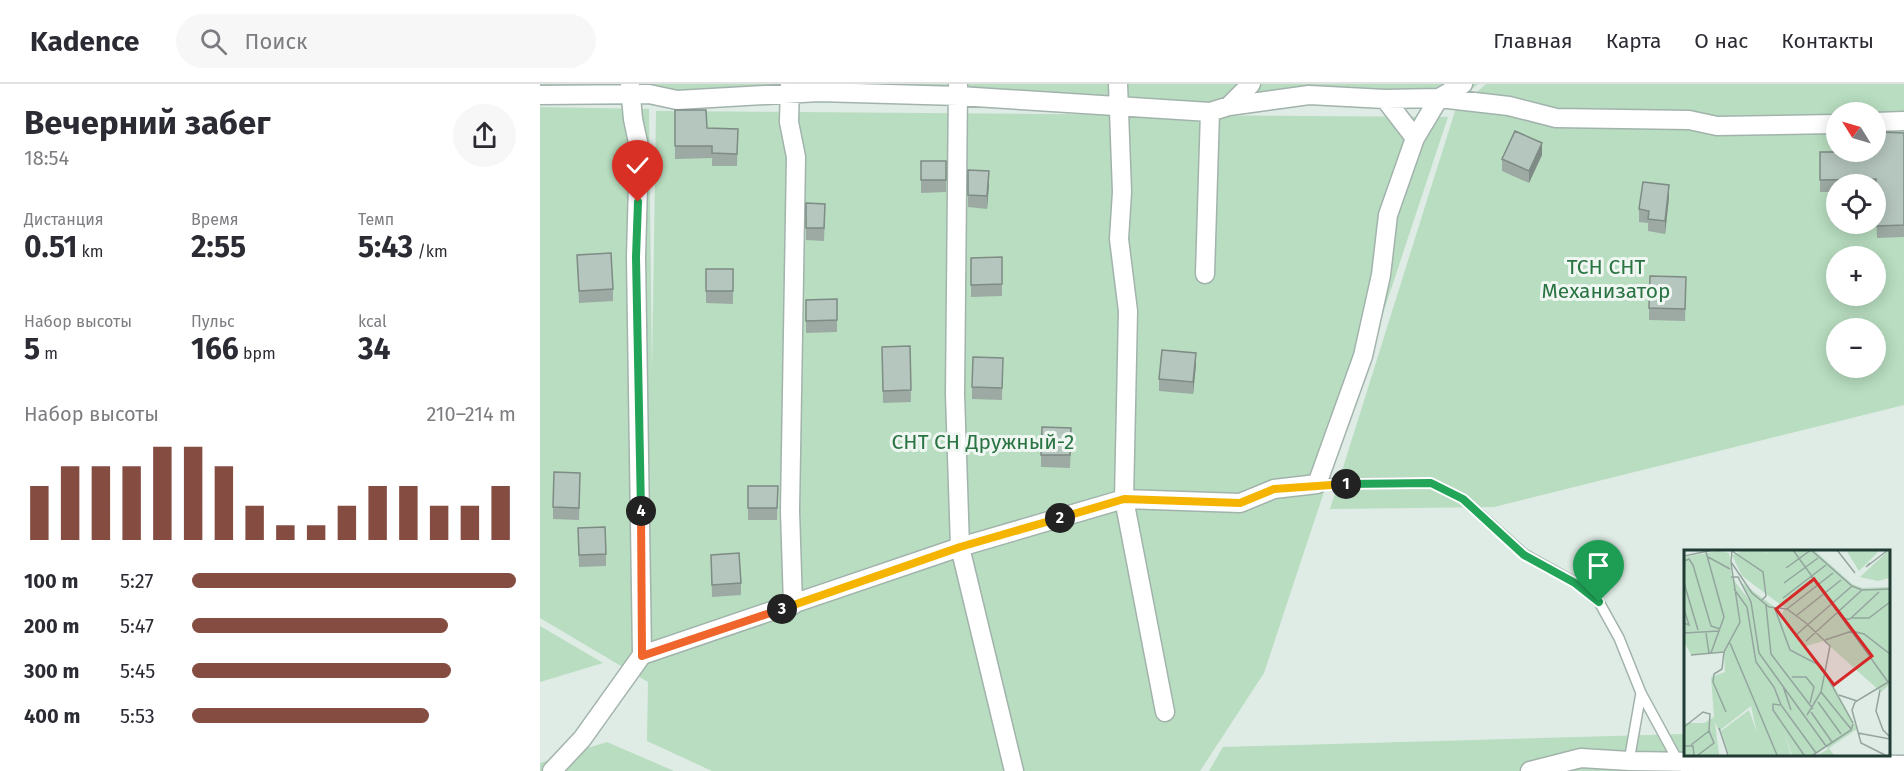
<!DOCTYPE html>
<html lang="ru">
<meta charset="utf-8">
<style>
:root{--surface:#fff;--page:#f7f7f7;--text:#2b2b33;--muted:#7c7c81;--line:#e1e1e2;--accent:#854c42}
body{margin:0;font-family:"Fira Sans",sans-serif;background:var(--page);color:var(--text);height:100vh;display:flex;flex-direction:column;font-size:22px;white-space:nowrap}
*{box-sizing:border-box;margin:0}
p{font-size:20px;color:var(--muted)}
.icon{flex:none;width:33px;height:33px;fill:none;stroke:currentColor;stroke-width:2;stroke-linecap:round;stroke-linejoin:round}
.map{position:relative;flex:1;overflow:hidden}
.side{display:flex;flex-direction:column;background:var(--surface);width:540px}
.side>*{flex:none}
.needle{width:39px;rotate:307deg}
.fabs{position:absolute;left:1286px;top:18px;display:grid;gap:12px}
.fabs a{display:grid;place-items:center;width:60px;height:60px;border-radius:50%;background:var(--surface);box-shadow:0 3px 15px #0003;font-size:30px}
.pin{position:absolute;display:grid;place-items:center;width:51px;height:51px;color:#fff;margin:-62px -26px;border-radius:50% 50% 50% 0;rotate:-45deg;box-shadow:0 0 6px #0007}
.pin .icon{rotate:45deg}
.km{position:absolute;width:30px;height:30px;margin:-15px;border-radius:50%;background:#222;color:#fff;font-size:16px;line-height:30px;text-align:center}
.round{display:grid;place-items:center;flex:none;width:63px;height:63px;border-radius:32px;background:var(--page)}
.summary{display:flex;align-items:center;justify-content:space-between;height:102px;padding:0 24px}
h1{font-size:33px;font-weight:700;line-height:45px}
.metrics{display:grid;grid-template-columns:repeat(3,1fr);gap:9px;height:102px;padding:6px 24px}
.metrics div{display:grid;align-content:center}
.metrics b{font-size:30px;font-weight:700}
.metrics small{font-size:16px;font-weight:400}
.metrics p{font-size:16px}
.chart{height:168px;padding:12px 24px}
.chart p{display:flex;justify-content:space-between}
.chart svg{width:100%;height:108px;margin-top:6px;stroke:var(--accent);stroke-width:6}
ul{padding:0 24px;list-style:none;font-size:20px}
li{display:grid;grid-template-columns:96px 72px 1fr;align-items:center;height:45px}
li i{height:15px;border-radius:8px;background:var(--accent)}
header{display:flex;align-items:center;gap:36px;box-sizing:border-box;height:84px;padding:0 30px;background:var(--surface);border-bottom:2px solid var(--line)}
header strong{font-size:28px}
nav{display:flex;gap:33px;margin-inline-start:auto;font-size:21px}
.search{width:420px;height:54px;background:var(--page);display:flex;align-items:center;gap:15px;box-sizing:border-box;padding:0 21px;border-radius:33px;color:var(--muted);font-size:22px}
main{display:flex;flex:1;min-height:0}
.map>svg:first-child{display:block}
</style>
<header>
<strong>Kadence</strong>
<div class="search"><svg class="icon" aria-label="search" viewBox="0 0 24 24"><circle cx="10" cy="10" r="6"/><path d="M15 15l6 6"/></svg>Поиск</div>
<nav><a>Главная</a><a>Карта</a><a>О нас</a><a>Контакты</a></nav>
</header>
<main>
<section class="side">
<div class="summary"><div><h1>Вечерний забег</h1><p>18:54</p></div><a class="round"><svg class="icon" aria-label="share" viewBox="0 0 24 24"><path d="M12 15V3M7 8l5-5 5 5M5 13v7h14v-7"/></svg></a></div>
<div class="metrics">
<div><p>Дистанция</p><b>0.51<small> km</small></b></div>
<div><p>Время</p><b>2:55</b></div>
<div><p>Темп</p><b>5:43<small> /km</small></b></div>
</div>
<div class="metrics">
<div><p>Набор высоты</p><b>5<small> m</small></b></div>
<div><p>Пульс</p><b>166<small> bpm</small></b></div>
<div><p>kcal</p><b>34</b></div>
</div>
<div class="chart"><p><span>Набор высоты</span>210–214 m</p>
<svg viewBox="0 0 160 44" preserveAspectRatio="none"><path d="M5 44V22M15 44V14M25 44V14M35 44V14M45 44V6M55 44V6M65 44V14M75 44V30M85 44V38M95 44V38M105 44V30M115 44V22M125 44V22M135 44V30M145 44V30M155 44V22"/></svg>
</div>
<ul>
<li><b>100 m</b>5:27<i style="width:100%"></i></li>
<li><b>200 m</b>5:47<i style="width:79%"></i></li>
<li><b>300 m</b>5:45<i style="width:80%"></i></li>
<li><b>400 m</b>5:53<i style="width:73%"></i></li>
</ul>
</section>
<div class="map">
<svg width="1364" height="687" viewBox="0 0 1364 687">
<rect width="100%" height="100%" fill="#dfebe5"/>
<path fill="#b8ddc0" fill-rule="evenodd" d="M 0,0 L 698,0 L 675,21 L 0,17 Z
M 705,0 L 938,0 L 909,24 L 688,16 Z
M 946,0 L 1364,0 L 1364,321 L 954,423 L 790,425 L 915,27 ZM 1296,28 L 1335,28 L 1335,68 L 1296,68 ZM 1296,100 L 1335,100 L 1335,140 L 1296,140 ZM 1296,172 L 1335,172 L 1335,212 L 1296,212 ZM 1296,244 L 1335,244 L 1335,284 L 1296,284 Z
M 0,23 L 109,25 L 112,289 L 116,27 L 908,33 L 724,589 L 660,687 L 172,687 L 107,657 L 108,598 L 0,534 Z
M 0,542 L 63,579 L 0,598 Z
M 1143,650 L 1145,670 L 1167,687 L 669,687 L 683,663 Z
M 67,658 L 134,687 L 0,687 L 0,679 Z"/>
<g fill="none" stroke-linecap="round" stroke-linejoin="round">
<defs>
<path id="service" d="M 777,400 L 891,399 L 923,415 L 984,470 L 1036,499 L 1059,518 L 1079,554 L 1101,609 L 1138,677 L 1148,687
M 1089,677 L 1101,609"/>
<path id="minor" d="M 250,0 L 249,38 L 256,73 L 250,427 L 253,521
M 578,0 L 582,108 L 579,155 L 588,227 L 584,415 L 625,628
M 418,2 L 415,310 L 420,463 L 474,687
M 0,11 L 109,10 L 137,16 L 279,8 L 419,12 L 670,28 L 689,22 L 769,11 L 845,15 L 899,14 L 969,22 L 1016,34 L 1149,36 L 1177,42 L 1296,40
M 845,15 L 875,54
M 689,22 L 711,0
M 1335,38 L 1364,37
M 665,190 L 670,28
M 102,571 L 420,463 L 584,415 L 700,419 L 734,405 L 777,400 L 823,272 L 841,191 L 848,131 L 875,54 L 899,14 L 923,0
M 12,687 L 42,655 L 102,571 L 96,173 L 99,63 L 93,35 L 90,2
M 990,687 L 1041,674 L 1089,677 L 1364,681"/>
</defs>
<use href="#service" stroke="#a2b3ac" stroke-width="12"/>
<use href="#minor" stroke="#a2b3ac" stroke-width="21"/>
<use href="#service" stroke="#fff" stroke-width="9"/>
<use href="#minor" stroke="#fff" stroke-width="18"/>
</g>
<path fill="#9caaa3" d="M 135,26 L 167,44 L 198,45 L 197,82 L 172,82 L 172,74 L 135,75 Z
M 1364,49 L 1364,153 L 1337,154 L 1335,100 L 1296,100 L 1296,108 L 1280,108 L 1280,68 L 1339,66 Z
M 1002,71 L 989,99 L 962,87 L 962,75 Z
M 381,77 L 406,77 L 406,108 L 381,109 Z
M 428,86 L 449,100 L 447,125 L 428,123 Z
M 1129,114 L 1125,150 L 1108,147 L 1108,139 L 1099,138 L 1099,125 Z
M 266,119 L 285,132 L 284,157 L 266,156 Z
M 37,171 L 73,205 L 73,217 L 39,219 Z
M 462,173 L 462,212 L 431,213 L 431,174 Z
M 166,185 L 193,185 L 193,220 L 166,219 Z
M 1146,206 L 1145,237 L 1109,236 L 1109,224 Z
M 297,215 L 297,248 L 266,249 L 266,216 Z
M 370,262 L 371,318 L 343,319 L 342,263 Z
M 463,274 L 462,316 L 432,315 L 432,303 Z
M 656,281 L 653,310 L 619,307 L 619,295 Z
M 531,357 L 530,384 L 501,383 L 501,371 Z
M 40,401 L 39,436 L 13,435 L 13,423 Z
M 208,402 L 238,402 L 237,436 L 208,436 Z
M 38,444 L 66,470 L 66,482 L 39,483 Z
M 171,471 L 201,499 L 201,511 L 172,513 Z"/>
<path fill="#7f8b85" d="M 1002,59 L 1002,71 L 989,99 L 989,87 Z
M 449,87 L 449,100 L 447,125 L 447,112 Z
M 1129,101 L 1129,114 L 1125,150 L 1125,137 Z
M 656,269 L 656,281 L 653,310 L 653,298 Z"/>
<path fill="#b5c6be" stroke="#7f8b85" stroke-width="1.5" d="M 135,26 L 166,26 L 167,44 L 198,45 L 197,70 L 172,69 L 172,62 L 135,62 Z
M 975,47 L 1002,59 L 989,87 L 962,75 Z
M 1340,48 L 1364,49 L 1364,141 L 1337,142 L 1336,95 L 1280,96 L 1280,68 L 1335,68 L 1335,67 L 1339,66 Z
M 381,77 L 406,77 L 406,96 L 381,96 Z
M 428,86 L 449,87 L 447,112 L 428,111 Z
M 1103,98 L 1129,101 L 1125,137 L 1108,135 L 1109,127 L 1099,125 Z
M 266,119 L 285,120 L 284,144 L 266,144 Z
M 71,169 L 73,205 L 39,207 L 37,171 Z
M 462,173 L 462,200 L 431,201 L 431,174 Z
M 166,185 L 193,185 L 193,207 L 166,207 Z
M 1110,192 L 1146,193 L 1145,225 L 1109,224 Z
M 297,215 L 297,236 L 266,237 L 266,216 Z
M 370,262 L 371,306 L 343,307 L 342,263 Z
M 622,266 L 656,269 L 653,298 L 619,295 Z
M 433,273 L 463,274 L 462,304 L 432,303 Z
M 502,343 L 531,344 L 530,371 L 501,371 Z
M 14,388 L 40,389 L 39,424 L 13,423 Z
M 208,402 L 238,402 L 237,424 L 208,424 Z
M 65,443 L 66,470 L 39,471 L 38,444 Z
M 199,469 L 201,499 L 172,501 L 171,471 Z"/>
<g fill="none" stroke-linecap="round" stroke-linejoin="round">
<defs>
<path id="split-1" d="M 806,400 L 891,399 L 923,415 L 984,471 L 1035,499 L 1059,518"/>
<path id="split-2" d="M 520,434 L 584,415 L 700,419 L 734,405 L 806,400"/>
<path id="split-3" d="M 242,525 L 420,463 L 520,434"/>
<path id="split-4" d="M 101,427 L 102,572 L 242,525"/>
<path id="split-5" d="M 98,118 L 96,173 L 101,427"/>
</defs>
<use href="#split-1" stroke="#fff" stroke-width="12"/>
<use href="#split-2" stroke="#fff" stroke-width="12"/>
<use href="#split-3" stroke="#fff" stroke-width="12"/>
<use href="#split-4" stroke="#fff" stroke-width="12"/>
<use href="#split-5" stroke="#fff" stroke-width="12"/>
<use href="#split-1" stroke="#22a559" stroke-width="8"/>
<use href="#split-2" stroke="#f5b400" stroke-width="8"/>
<use href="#split-3" stroke="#f5b400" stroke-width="8"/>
<use href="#split-4" stroke="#f0652b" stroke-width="8"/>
<use href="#split-5" stroke="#22a559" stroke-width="8"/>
</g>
<g text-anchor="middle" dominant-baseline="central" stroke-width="6" stroke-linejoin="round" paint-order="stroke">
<g font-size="21" fill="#2a7342" stroke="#f0f7f3">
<text x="1066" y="183">ТСН СНТ<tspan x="1066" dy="24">Механизатор</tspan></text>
<text x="443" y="358">СНТ СН Дружный-2</text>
</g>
</g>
<g transform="translate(1144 466)">
<rect width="206" height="206" fill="#dfebe5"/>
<path d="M 62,0 L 78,0 L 86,6 L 80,0 L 130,0 L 168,34 L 178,38 L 205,37 L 205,135 L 197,142 L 140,91 L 122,96 L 142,121 L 173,179 L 145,198 L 150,205 L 134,205 L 144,199 L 142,196 L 130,205 L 108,205 L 100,181 L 107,205 L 45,205 L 37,181 L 65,160 L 73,183 L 67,156 L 35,181 L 31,172 L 35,205 L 0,205 L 0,173 L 20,173 L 30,167 L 27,127 L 41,122 L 40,102 L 7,105 L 0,91 L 0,7 L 34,1 L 45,3 L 48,28 L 66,51 L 58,33 L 96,61 L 102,81 L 98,63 L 101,58 L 58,26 L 48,5 ZM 162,0 L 193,0 L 194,2 L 175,21 ZM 205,0 L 205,28 L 194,31 L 176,27 Z" fill="#b8ddc0"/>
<path fill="none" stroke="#93a59e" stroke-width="1.5" d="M 48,0 L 47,12 L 68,43 L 85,57 L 103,59 L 122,73 L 146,96 L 137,142 L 123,165M 109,0 L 204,132M 153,0 L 171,23M 48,1 L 79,22 L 82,46 L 77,51M 22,2 L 40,67 L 27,103M 0,6 L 29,0M 24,7 L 46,19M 0,11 L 5,9 L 9,15 L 27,76 L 36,79M 186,13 L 182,17 L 204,0M 102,18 L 127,0 L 168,36 L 178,40 L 206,39M 47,27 L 54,27 L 67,52 L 75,103 L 142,196M 0,33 L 14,80M 100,33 L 134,8M 50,39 L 63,57 L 72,112 L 90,137 L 97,155 L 132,203M 99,48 L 142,15M 82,55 L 87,104 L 129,159M 0,59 L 5,75 L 0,73M 91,59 L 106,100 L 137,116 L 169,173M 103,59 L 149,23M 112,66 L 157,30M 168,68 L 185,68 L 206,52M 159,69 L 166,69 L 195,42M 0,83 L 35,81M 22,83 L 25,103M 112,85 L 168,36M 141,90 L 168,81 L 180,84 L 206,104M 122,91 L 178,40M 46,93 L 93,205M 7,105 L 40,102M 108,127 L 122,127 L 130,137 L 126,153M 99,136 L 107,160M 196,140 L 192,161 L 199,180 L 206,187M 137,142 L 167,179M 155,145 L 173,151M 134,152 L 157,184M 96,155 L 89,154 L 89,160 L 120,205M 42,162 L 29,132 L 30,124 L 38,119 L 40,102 L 56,72 L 47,13M 127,162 L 148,192M 0,177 L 19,162 L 26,164 L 25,181 L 30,193 L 14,205M 35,178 L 44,205M 174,183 L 206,189M 7,195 L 25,181M 0,196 L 9,196 L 10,205M 129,205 L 167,180 L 169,174M 201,205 L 177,193 L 168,160 L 171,152 L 206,131"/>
<path fill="#d62828" fill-opacity="0.15" stroke="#d62828" stroke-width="3" d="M 130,29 L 188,106 L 150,135 L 92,59 Z"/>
<rect width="206" height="206" fill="none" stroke="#203b33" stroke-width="3"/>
</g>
</svg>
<div class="fabs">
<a><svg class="needle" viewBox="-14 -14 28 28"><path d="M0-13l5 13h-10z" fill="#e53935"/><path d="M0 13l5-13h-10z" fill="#7c7c81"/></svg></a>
<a><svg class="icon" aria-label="locate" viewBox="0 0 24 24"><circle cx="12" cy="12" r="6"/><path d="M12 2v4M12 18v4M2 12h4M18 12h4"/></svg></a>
<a>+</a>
<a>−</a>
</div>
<div class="pin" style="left:1059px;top:518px;background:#1e9e55"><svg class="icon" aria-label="arrive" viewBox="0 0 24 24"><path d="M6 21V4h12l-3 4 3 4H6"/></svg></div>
<div class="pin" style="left:98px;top:118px;background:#d93025"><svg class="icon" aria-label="check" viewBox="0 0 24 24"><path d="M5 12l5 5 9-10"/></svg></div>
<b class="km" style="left:806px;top:400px">1</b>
<b class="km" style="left:520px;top:434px">2</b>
<b class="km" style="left:242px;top:525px">3</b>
<b class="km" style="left:101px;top:427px">4</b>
</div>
</main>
